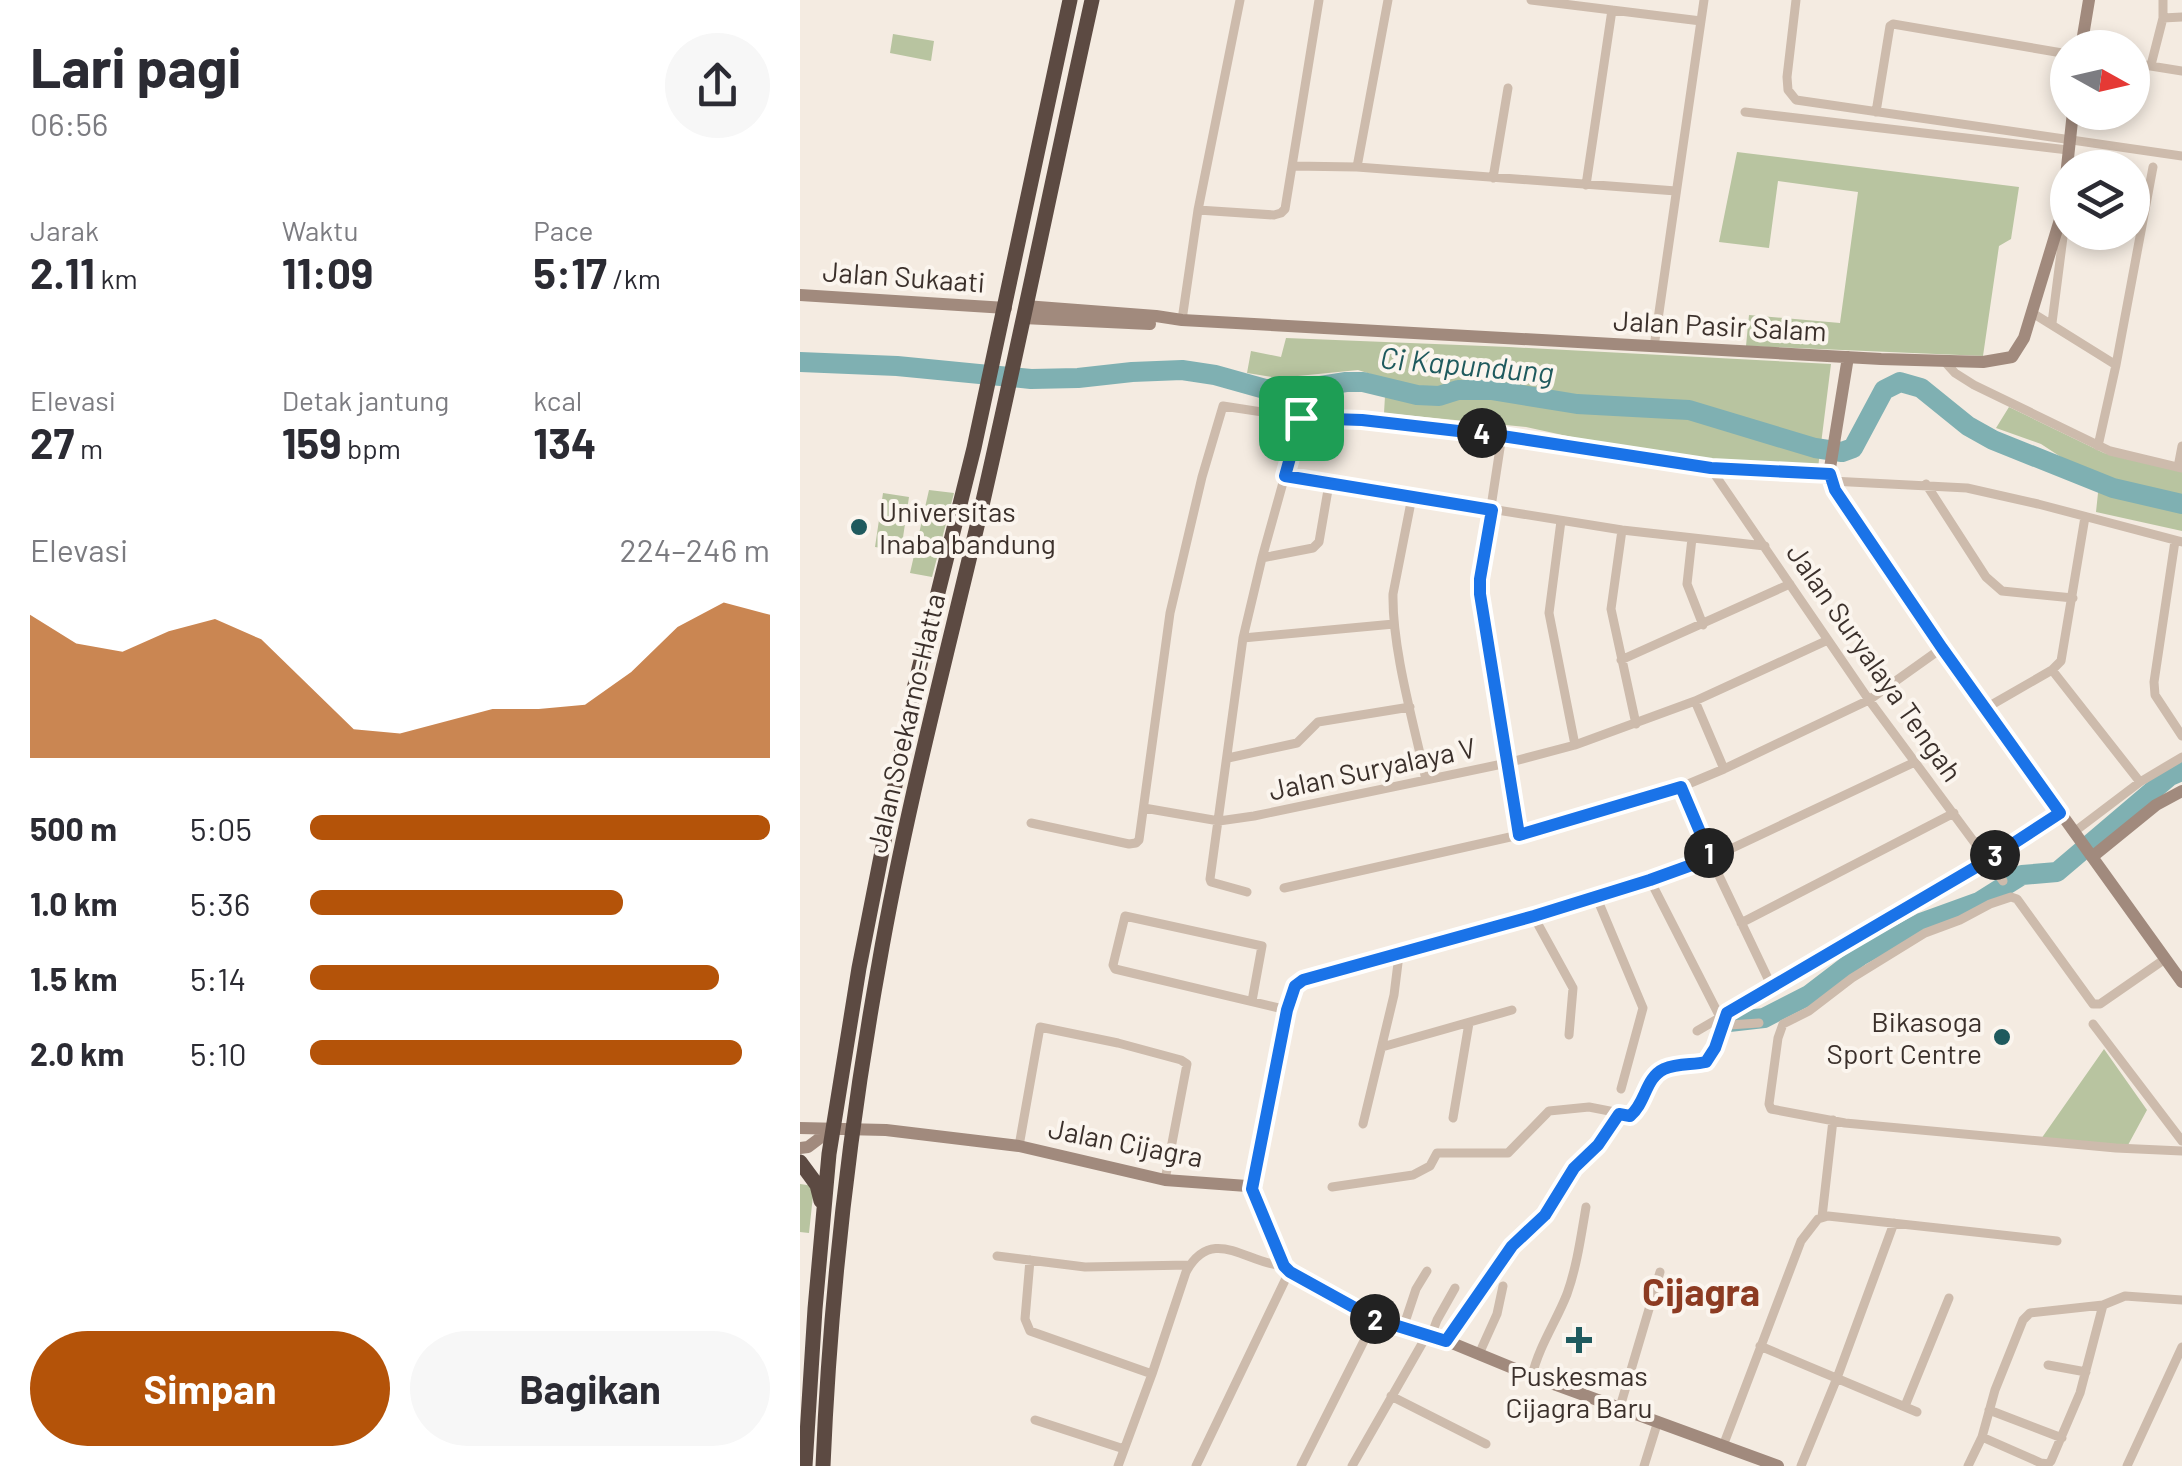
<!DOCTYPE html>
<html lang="id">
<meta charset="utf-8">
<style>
:root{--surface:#fff;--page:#f7f7f7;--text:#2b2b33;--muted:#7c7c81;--accent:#b45309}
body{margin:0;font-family:Barlow,sans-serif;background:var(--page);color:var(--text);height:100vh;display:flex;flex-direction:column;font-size:38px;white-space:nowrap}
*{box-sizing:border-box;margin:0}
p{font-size:32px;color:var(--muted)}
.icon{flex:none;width:55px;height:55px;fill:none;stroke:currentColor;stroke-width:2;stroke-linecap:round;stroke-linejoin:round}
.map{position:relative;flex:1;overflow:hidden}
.drawer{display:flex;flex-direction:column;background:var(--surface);width:800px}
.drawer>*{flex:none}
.needle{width:65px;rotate:98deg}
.buttons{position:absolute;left:1250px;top:30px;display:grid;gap:20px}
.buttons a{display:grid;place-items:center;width:100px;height:100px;border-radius:50%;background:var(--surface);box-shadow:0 5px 15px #0003;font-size:50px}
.pin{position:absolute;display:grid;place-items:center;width:85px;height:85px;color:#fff;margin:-42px;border-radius:20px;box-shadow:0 5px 15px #0006}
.km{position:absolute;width:50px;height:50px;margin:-25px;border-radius:50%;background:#222;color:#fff;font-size:28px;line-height:50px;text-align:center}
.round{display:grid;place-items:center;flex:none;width:105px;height:105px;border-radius:52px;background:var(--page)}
.head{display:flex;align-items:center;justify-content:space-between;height:170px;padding:0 30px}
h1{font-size:55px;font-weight:700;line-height:75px}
.metrics{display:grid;grid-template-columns:repeat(3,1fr);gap:15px;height:170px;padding:10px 30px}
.metrics div{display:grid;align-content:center}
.metrics b{font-size:42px;font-weight:700}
.metrics small{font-size:28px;font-weight:400}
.metrics p{font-size:28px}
.chart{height:280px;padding:20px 30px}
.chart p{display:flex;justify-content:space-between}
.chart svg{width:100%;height:180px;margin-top:10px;fill:var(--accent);opacity:.7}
.primary-button{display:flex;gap:20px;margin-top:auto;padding:20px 30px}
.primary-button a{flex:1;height:115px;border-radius:60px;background:var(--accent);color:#fff;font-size:40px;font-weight:700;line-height:115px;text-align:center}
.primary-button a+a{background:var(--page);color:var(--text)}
ul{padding:0 30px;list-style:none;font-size:32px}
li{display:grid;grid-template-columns:160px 120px 1fr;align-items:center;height:75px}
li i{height:25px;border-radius:12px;background:var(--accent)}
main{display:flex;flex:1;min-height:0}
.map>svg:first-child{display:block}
</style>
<main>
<section class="drawer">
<div class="head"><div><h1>Lari pagi</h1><p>06:56</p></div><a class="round"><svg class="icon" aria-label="share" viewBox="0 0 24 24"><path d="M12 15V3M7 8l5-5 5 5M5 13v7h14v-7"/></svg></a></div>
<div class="metrics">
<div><p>Jarak</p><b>2.11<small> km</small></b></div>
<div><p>Waktu</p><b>11:09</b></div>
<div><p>Pace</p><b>5:17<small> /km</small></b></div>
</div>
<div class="metrics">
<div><p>Elevasi</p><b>27<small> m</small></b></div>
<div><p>Detak jantung</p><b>159<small> bpm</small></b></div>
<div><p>kcal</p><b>134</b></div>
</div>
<div class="chart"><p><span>Elevasi</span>224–246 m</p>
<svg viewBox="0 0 160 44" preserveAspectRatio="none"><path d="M0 44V9L10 16L20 18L30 13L40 10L50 15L60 26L70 37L80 38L90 35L100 32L110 32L120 31L130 23L140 12L150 6L160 9V44z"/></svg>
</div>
<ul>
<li><b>500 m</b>5:05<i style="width:100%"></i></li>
<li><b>1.0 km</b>5:36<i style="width:68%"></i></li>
<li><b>1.5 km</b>5:14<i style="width:89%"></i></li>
<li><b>2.0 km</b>5:10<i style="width:94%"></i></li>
</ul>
<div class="primary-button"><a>Simpan</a><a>Bagikan</a></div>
</section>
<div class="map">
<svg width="1382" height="1466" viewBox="0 0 1382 1466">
<rect width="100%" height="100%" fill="#f4ebe1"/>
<path fill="#b8c4a0" d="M 93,34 L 134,41 L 131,61 L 90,53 Z
M 937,152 L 1219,187 L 1211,239 L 1199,246 L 1183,356 L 946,346 L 949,315 L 1040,323 L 1058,192 L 978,181 L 969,248 L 919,242 Z
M 486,338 L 709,347 L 1031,364 L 1018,468 L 901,459 L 781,439 L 726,427 L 584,413 L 586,379 L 558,370 L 478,378 L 447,373 L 451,351 L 481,357 Z
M 1209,407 L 1304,453 L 1382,471 L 1382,531 L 1296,512 L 1300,474 L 1264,459 L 1241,444 L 1196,428 Z
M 129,490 L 154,493 L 132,577 L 110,573 Z
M 83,493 L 109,497 L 101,551 L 75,547 Z
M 1304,1049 L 1347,1110 L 1328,1145 L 1241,1139 Z
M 0,1184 L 14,1186 L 9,1233 L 0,1232 Z"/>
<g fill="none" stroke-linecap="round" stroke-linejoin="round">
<path stroke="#7fb0b2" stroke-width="20" d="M 0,362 L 97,366 L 231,379 L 278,378 L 332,372 L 382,370 L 415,375 L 465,389 L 489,391 L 546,382 L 563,382 L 617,395 L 639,396 L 658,390 L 691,390 L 777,404 L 889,410 L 1015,448 L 1042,452 L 1053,448 L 1084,390 L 1100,382 L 1121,388 L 1168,426 L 1193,440 L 1313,488 L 1382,504
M 929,1022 L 964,1018 L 1009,995 L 1060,956 L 1121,923 L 1179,902 L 1222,875 L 1257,872 L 1370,776 L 1382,771"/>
<path stroke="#cdbbac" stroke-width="9" d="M 731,0 L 901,21
M 996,0 L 987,77 L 988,90 L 996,100 L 1382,156
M 1363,18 L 1382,17
M 1332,63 L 1382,71
M 1351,65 L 1363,18 L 1363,0
M 945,112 L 1268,150
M 1076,112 L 1090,26 L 1093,24 L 1268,54
M 492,166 L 557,167 L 876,191
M 557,167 L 588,0
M 693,178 L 708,88
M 786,185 L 812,10
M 398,210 L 474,215 L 481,213 L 485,209 L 519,0
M 1231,312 L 1316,365
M 382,320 L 398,210 L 440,0
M 1252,323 L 1263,237 L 1262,221
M 854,347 L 904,0
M 1145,362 L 1155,373 L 1174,385 L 1310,451 L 1382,468
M 702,435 L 680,579 L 680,594 L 719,835
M 1298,446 L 1316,365 L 1353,167
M 1378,467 L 1382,446
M 911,469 L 1069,700 L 1203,881
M 485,476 L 822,530 L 965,546
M 1031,481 L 1167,488 L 1238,504 L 1382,542
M 1126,484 L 1186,577 L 1202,591 L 1273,598
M 612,497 L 593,594 C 592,650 614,724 626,780
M 761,521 L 749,613 L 775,745
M 822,530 L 811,609 L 836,724
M 892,538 L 887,584 L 903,625
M 1375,541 L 1354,682 L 1355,695 L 1382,736
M 462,558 L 513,548 L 519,542 L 529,484
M 443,638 L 594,624
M 821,660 L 990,584
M 1252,670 L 1340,782
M 895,701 L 924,769
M 1186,708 L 1252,670 L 1261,661 L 1285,517
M 428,758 L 497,743 L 518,722 L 610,707
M 881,787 L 911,859 L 972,987
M 344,808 L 419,821 L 454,816 L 707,763 L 775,745 L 895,701 L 1028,640
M 231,823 L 329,844 L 336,843 L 339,840 L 370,613 L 402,477 L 423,406 L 501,418 L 562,420 L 702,435 L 911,469 L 1030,475
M 1274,832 L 1340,782 L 1382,757
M 850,880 L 920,1017
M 484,888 L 719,835 L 881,787 L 924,769 L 1069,700 L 1142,648
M 447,892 L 411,882 L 410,879 L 443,638 L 462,558 L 501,418
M 796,896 L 843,1008 L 821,1089
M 734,917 L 773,988 L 769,1035
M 941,923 L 1154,813
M 1365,959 L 1300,1004 L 1293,1004 L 1217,899 L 1211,897 L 1190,904 L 1160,920 L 1125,933 L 1052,978 L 1009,1011 L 983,1024 L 978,1038 L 969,1104 L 971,1109 L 1045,1123 L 1316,1148 L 1382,1151
M 452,1001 L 462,946 L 325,916 L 313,965 L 315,969 L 487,1010
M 1293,1024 L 1382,1141
M 923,1030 L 929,1025 L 959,1023
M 897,1031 L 1188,860 L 1260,813
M 582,1047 L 712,1010
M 653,1118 L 669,1023
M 563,1124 L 594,995 L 599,955
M 219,1146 L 240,1027 L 318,1043 L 381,1060 L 387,1064 L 365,1180
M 532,1187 L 613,1175 L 630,1166 L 637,1153 L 708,1153 L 749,1111 L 789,1107 L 830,1115 C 844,1105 844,1086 856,1074 C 870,1060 894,1068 909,1058 L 927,1013
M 452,1189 L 487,1010 L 492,992 L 498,983 L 734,917 L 905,861 L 1115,762
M 1022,1217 L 1033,1120
M 197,1256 L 285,1267 L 389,1265
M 230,1260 L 225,1319 L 230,1331 L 352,1374
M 603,1328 L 616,1289 L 627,1271
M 631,1336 L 637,1320 L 655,1288
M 647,1341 L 712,1245 L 745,1215 L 774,1168 L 798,1145 L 819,1115
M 960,1346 L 1117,1412
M 679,1354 L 697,1314 L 703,1286
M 1248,1365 L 1286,1372
M 732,1376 C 739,1346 756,1322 767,1294 C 777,1266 781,1236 786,1207
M 591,1396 L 686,1444
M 1105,1406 L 1149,1298
M 820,1407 L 860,1272
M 1189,1410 L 1262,1438
M 235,1420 L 324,1449
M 1182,1437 L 1241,1463 L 1248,1464 L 1251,1461 L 1280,1393 L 1303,1305
M 923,1446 L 1001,1241 L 1018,1219 L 1028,1216 L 1257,1241
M 318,1466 L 352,1374 L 386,1272 C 412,1224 447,1264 484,1266
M 396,1466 L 489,1272
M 501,1466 L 575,1319
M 552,1466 L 627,1335
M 844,1466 L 858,1421
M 1001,1466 L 1037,1378 L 1094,1223
M 1168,1466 L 1182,1437 L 1195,1390 L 1223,1320 L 1230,1313 L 1303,1305 L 1325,1296 L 1382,1300
M 1327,1466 L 1382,1347"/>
<path stroke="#a18a7d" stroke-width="12" d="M 1281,48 L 1289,0
M 0,295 L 206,308
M 225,306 L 356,316 L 382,320 L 1081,359 L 1183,362 L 1212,357 L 1224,338 L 1262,213 L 1273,112
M 223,318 L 350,324
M 1048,357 L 1030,468 L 1031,481 L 1035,490 L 1142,648 L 1382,982
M 1292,857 L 1356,805 L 1382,791
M 0,1128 L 86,1130 L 219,1146 L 365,1180 L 447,1186 L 455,1194 L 484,1266 L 489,1272 L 510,1285 L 575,1319 L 647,1341 L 732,1376 L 978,1466
M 0,1148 L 8,1147 L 32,1129"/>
<path stroke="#5c4a42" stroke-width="15" d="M 0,1162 L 17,1185 L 21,1201
M 5,1466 L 15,1309 L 29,1154 L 59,968 L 114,689 L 174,448 L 270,0
M 23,1466 C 30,1298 49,1130 79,964 C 106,808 147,655 183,501 C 221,335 255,167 292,0"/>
</g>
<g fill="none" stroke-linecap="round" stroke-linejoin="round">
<defs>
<path id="route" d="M 501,418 L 562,420 L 702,436 L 911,468 L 1030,474 L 1035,490 L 1142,648 L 1260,813 L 1188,860 L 927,1013 L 915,1048 L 906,1062 C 892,1065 878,1063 864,1069 C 845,1078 846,1103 830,1116 L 819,1114 L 798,1145 L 774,1168 L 745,1215 L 712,1246 L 646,1341 L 575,1319 L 490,1272 L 484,1266 L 452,1189 L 487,1010 L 495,986 L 503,980 L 734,916 L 850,880 L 911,858 L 881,787 L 719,835 L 680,594 L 680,579 L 692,510 L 485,476 Z"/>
</defs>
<use href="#route" stroke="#fff" stroke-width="20"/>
<use href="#route" stroke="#1a73e8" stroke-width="12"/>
</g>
<g fill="#1f5a5e" stroke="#fbf5ee" stroke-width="4">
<circle cx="59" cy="527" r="10"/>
<circle cx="1202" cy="1037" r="10"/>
<path d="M774 1325h10v10h10v10h-10v10h-10v-10h-10v-10h10z"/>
</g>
<g text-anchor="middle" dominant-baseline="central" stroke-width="8" stroke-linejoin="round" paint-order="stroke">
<g font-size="28" fill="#3b302b" stroke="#fbf5ee">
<text transform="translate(104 276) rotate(4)">Jalan Sukaati</text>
<text transform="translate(920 325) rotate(3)">Jalan Pasir Salam</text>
<text transform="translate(1075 662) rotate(55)">Jalan Suryalaya Tengah</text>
<text transform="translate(105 723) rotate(-77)">Jalan Soekarno-Hatta</text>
<text transform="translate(572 768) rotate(-12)">Jalan Suryalaya V</text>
<text transform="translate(326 1142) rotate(11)">Jalan Cijagra</text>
</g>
<g font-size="28" fill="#3b302b" stroke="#fbf5ee" text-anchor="start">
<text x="79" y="511">Universitas<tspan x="79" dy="32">Inaba bandung</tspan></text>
<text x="1182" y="1021" text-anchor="end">Bikasoga<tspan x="1182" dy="32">Sport Centre</tspan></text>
<text x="779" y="1375" text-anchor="middle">Puskesmas<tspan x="779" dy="32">Cijagra Baru</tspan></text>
</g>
<g font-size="30" font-style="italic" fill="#1f5a5e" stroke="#fbf5ee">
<text transform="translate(667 364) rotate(5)">Ci Kapundung</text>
</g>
<g font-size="38" font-weight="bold" fill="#8c3b22" stroke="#fbf5ee">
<text x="901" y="1291">Cijagra</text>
</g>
</g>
</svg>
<div class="buttons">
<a><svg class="needle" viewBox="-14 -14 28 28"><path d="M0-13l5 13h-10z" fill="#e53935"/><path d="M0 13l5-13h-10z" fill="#7c7c81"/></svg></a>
<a><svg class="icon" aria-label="layers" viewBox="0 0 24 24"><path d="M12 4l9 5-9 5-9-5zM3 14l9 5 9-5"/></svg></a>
</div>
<div class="pin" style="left:501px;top:418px;background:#1e9e55"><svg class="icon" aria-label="arrive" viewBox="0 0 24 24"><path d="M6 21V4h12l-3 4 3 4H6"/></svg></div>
<b class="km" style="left:909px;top:853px">1</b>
<b class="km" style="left:575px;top:1319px">2</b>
<b class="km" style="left:1195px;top:855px">3</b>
<b class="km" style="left:682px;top:433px">4</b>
</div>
</main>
